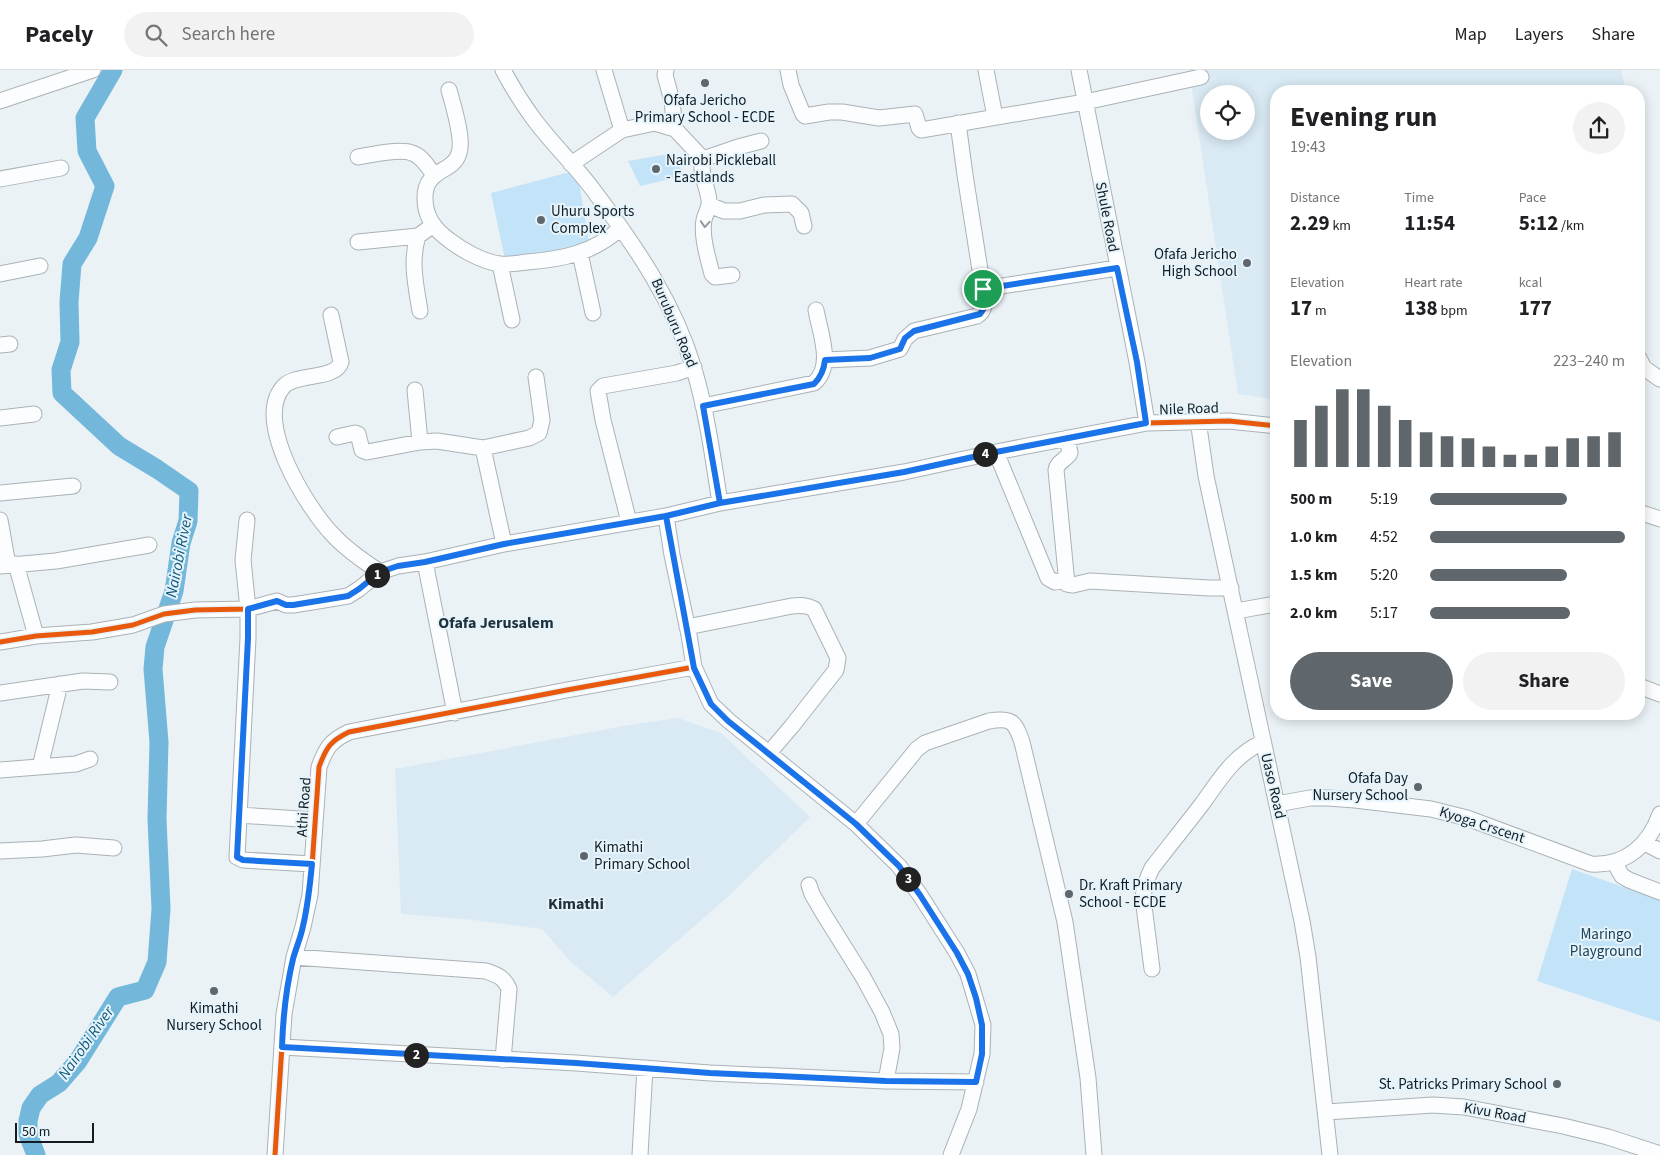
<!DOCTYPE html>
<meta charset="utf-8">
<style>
:root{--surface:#fff;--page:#f2f2f2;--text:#202124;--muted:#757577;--line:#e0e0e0;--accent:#5f676c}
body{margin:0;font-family:"Source Sans 3",sans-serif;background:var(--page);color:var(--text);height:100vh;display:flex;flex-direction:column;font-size:19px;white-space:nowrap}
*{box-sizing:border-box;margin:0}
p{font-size:16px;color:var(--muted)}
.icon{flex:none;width:28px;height:28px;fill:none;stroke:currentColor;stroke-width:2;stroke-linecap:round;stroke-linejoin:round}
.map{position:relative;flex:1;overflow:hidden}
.side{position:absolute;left:1270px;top:15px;width:375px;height:635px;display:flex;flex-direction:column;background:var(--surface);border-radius:20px;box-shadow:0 2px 12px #0003}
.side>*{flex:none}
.tools{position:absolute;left:1200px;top:15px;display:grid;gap:10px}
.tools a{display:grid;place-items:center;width:55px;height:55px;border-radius:50%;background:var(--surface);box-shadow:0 2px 12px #0003;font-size:25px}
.scale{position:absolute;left:15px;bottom:12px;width:79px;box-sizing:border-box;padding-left:5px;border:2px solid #141c21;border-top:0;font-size:14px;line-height:18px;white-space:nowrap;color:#141c21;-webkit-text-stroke:4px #e5f3fb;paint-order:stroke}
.pin{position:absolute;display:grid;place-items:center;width:42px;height:42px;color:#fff;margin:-21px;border:2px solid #fff;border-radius:50%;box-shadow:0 1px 5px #0007}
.km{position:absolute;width:25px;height:25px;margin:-12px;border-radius:50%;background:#222;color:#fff;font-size:14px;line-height:25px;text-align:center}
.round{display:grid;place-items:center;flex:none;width:52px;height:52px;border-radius:26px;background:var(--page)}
.overview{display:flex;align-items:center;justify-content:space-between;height:85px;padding:0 20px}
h1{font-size:28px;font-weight:700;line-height:38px}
.figures{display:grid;grid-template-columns:repeat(3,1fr);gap:8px;height:85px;padding:5px 20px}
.figures div{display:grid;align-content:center}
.figures b{font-size:21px;font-weight:700}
.figures small{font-size:14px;font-weight:400}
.figures p{font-size:14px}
.chart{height:140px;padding:10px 20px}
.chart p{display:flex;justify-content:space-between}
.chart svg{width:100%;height:90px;margin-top:5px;stroke:var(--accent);stroke-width:6}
.action{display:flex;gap:10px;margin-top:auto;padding:10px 20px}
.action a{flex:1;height:58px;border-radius:30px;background:var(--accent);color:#fff;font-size:20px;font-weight:700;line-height:58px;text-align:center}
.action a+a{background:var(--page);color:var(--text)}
ul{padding:0 20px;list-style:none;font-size:16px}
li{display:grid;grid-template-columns:80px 60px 1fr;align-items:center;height:38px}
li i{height:12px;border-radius:6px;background:var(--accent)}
header{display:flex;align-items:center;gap:30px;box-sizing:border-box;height:70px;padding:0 25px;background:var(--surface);border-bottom:1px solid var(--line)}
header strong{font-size:24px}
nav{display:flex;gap:28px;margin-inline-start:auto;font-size:18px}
.search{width:350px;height:45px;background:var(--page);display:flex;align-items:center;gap:12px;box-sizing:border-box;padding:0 18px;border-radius:28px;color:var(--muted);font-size:19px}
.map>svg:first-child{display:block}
</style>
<header>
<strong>Pacely</strong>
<div class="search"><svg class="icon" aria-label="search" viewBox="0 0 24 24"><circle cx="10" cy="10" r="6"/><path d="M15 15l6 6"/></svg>Search here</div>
<nav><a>Map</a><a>Layers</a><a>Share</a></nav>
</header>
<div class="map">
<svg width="1660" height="1085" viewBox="0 0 1660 1085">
<rect width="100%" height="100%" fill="#eaf2f6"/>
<path fill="#d9eaf4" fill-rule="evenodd" d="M 1189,0 L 1621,0 L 1626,21 L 1276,21 L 1276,330 L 1238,324 ZM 1209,24 L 1246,24 L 1246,61 L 1209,61 Z
M 678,648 L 721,663 L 810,747 L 730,825 L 613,927 L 570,891 L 542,859 L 473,850 L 401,844 L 395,699 L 629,655 Z"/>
<path fill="#c3e4f8" d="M 674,83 L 684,106 L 640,116 L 628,91 Z
M 577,100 L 590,178 L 506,194 L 491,123 Z
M 1572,799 L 1660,830 L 1660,952 L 1537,911 Z"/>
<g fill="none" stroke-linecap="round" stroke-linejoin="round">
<path stroke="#73b8db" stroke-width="19" d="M 36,1085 L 28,1064 L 28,1051 L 31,1038 L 40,1025 L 59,1013 L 78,991 L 118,927 L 145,920 L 157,892 L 161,839 L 157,749 L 159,672 L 153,599 L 155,577 L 174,521 L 181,473 L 188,451 L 189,421 L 157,399 L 119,376 L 62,323 L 61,300 L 70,272 L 69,232 L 72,194 L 88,168 L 105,116 L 87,81 L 85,48 L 113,0"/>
<defs>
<path id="minor" d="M 503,0 C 512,17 522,33 533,48 C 552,74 576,96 594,121 C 636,177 674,232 694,299 C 707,343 713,388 720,433
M 604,0 L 622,60
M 666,0 L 665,5 L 672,31 L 675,59
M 788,0 L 791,15 L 803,44 L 805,46 L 829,42 L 842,42 L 879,48 L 915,44 L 919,58 L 921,60 L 1085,32 L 1201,7
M 986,0 L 995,47
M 1079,0 L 1137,292 L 1147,353
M 449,20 C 453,35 464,69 459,83 C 454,103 424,98 425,129 C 425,147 435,160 449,170 C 462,180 483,192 500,194 C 508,195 518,193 527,192 C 564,189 593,183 621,158
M 0,31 L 93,0
M 358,87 C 371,85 400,78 412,83 C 422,86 428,97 434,105
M 703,89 L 738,77 L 761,71
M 571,94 L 622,60 L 655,53 L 675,59 L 703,89 C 698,103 711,123 709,135 C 708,140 705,145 704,150 C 701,166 708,188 712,204 L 715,207 L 732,205
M 0,109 L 61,98
M 709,135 L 724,141 L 740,141 L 764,135 L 792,134 L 801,143 L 804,156
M 418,166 C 410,191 416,216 420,241
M 358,172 L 418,166 L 432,156
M 580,183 L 593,243
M 500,194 L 512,250
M 0,204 L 40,196
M 983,219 L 1117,198
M 331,245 L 341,292 C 336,310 296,303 284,316 C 252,350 307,438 333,465 C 347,480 363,491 380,502
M 0,275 L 10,274
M 1639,288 L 1644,298 L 1660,309
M 825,290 L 870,288 L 900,279 L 905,269 L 914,261 L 977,246 C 987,240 984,229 983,219 L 965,105 L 958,53
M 415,320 L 420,372 L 437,371 L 483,378 L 504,474
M 703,336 L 814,313 C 834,296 820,263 816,240
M 0,348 L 34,344
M 1198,350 L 1206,406 L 1302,851 L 1308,887 L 1330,1085
M 337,367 L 355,363 L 358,364 L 362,380 L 367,382 L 420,372
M 1067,368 L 1070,383 C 1066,390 1057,392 1056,400 L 1067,514 L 1073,515 L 1090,511 L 1209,518 L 1231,518
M 483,378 L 529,368 L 539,363 L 542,350 L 536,307
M 996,382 L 1048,508 L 1055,512 L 1066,510
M 0,423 L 73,416
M 1639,442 L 1660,449
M 666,446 L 672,485 L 689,565 L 694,597 L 711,634 L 729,651 L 856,754 L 899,796 L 920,825 L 957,883 L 968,904 L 983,955 L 982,984 L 969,1039 L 951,1085
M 0,450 L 8,495
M 247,450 L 243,490 L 248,539 L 248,568 L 237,787 L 243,790 L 312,794
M 629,452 L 603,350 L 598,321 L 603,316 L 677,303 L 694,297
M 425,492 L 455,643
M 16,494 L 36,566
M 0,496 L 56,491 L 149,475
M 1236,541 L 1276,534
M 687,557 L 792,536 C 801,535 807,535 814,539 L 838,588 L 836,600 L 792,656 L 769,683
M 0,572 L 36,566 L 92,562 L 133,555 L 164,544 L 195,540 L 248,539 L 277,531 L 286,535 L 293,535 L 324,530 L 348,526 L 359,519 L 380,502 L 398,496 L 425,492 L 504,474 L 666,446 L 720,433 L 904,402 L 996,382 L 1147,353 L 1229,351 L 1276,356
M 1639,616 L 1660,624
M 0,623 L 83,611 L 110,612
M 40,697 L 60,614
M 0,700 L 76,694 L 90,689
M 1277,734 L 1310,728 L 1328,728 L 1355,730 L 1431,739 L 1467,748 L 1591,794 C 1626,796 1649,775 1660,744
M 239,745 L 315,750
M 856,754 L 917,679 L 925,673 L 989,651 C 1012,647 1015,652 1022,672 L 1065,852 L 1088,1008 L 1094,1085
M 1645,773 L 1660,781
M 0,781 L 42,779 L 76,775 L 114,778
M 1614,792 L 1622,806 L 1629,810 L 1660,822
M 809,815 L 812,824 L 823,843 L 863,907 L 882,942 L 891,964 L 892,978 L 886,1011
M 294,887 L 486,901 C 497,905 504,907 509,919 L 503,990
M 1152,899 L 1143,828 C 1144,816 1147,808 1152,798 C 1169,776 1186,755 1202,734 C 1220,709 1234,685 1263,672
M 282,977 L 576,993 L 710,1003 L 886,1011 L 976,1012
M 1326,1042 L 1433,1035 L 1464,1037 L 1563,1056 L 1608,1067 L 1660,1084
M 275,1085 L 284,944 L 294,887 L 303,857 L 310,825 L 319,697 C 326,678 330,671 349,662 L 567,620 L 694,597
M 640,1085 L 645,998"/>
</defs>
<use href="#minor" stroke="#aab2b6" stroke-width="17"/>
<use href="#minor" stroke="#fcfdfe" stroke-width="15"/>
<defs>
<path id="cycleway" d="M 0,572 L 36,566 L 92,562 L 133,555 L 164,544 L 195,540 L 248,539 L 277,531 L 286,535 L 293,535 L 324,530 L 348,526 L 359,519 L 380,502 L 398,496 L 425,492 L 504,474 L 666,446 L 720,433 L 904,402 L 996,382 L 1147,353 L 1229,351 L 1276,356
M 275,1085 L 284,944 L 294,887 L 303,857 L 310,825 L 319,697 C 326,678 330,671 349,662 L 567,620 L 694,597"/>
</defs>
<use href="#cycleway" stroke="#e5f3fb" stroke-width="8"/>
<use href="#cycleway" stroke="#e8590c" stroke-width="5"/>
</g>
<defs><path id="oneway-chevron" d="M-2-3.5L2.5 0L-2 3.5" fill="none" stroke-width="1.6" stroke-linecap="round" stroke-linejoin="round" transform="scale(1.25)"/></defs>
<use stroke="#94989b" href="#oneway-chevron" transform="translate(705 154) rotate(94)"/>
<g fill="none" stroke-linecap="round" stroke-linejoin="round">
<defs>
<path id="route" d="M 983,219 L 984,238 L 980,244 L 914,261 L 905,268 L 900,279 L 870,288 L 825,290 C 824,300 821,307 814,314 L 703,336 L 720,433 L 666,446 L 504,474 L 425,492 L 398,496 L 380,502 L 359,519 L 348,526 L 293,535 L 286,535 L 277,531 L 248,539 L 248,568 L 237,787 L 243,790 L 312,794 C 310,815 308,835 303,856 C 301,867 296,878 293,889 C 286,918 283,947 282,977 L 576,993 L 710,1003 L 886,1011 L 976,1012 L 982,984 L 982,955 L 976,928 L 968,904 L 957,883 L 920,825 L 899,796 L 856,754 L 728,651 L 711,634 L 694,598 L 666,446 L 720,433 L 904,402 L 996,382 L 1146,353 L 1137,292 L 1117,198 L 983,219"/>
</defs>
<use href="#route" stroke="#fff" stroke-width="10"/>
<use href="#route" stroke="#1a73e8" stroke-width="6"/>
</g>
<g fill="#5f676c" stroke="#e5f3fb" stroke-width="2">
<circle cx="705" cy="13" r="5"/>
<circle cx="656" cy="99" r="5"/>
<circle cx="541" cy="150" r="5"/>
<circle cx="1247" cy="193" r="5"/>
<circle cx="1418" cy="717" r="5"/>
<circle cx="584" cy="786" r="5"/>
<circle cx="1069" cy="824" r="5"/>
<circle cx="214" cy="921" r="5"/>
<circle cx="1557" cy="1014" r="5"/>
</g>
<g text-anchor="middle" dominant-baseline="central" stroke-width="4" stroke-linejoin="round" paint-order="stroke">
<g font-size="15" fill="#141c21" stroke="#e5f3fb" text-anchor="start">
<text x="705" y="30" text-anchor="middle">Ofafa Jericho<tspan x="705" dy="17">Primary School - ECDE</tspan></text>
<text x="666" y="90">Nairobi Pickleball<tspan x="666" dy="17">- Eastlands</tspan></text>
<text x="551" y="141">Uhuru Sports<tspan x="551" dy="17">Complex</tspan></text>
<text x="1237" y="184" text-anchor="end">Ofafa Jericho<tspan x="1237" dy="17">High School</tspan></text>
<text x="1408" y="708" text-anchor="end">Ofafa Day<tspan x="1408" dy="17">Nursery School</tspan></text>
<text x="594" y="777">Kimathi<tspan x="594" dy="17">Primary School</tspan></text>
<text x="1079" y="815">Dr. Kraft Primary<tspan x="1079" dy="17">School - ECDE</tspan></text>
<text x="214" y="938" text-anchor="middle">Kimathi<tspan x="214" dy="17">Nursery School</tspan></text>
<text x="1547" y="1014" text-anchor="end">St. Patricks Primary School</text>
</g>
<g font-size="15" fill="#141c21" stroke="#e5f3fb">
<text transform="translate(1107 147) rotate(79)">Shule Road</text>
<text transform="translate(674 253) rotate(67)">Buruburu Road</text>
<text transform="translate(1189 339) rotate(-2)">Nile Road</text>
<text transform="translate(1273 716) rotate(77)">Uaso Road</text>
<text transform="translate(304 737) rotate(-86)">Athi Road</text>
<text transform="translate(1482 755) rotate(18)">Kyoga Crscent</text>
<text transform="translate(1495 1043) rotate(10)">Kivu Road</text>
</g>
<g font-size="15" fill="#1a4157" stroke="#e5f3fb">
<text x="1606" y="864">Maringo<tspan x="1606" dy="17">Playground</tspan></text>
</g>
<g font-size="16" font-style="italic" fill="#125a7c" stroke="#e5f3fb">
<text transform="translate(179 486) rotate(-79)">Nairobi River</text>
<text transform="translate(86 973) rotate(-55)">Nairobi River</text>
</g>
<g font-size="16" font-weight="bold" fill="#1e313c" stroke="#e5f3fb">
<text x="496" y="553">Ofafa Jerusalem</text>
<text x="576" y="834">Kimathi</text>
</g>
</g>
</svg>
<div class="tools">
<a><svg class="icon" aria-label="locate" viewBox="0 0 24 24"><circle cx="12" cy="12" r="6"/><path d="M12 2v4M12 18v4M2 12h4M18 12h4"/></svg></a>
</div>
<div class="scale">50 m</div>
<div class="pin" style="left:983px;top:219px;background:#1e9e55"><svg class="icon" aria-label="arrive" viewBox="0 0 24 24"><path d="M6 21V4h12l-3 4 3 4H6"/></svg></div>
<b class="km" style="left:377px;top:505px">1</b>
<b class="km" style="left:416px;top:985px">2</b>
<b class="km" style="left:908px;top:809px">3</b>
<b class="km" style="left:985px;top:384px">4</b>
<section class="side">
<div class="overview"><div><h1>Evening run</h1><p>19:43</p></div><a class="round"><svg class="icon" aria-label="share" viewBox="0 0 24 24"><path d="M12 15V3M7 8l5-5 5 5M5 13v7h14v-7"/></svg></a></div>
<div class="figures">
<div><p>Distance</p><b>2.29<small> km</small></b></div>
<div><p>Time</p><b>11:54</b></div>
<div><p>Pace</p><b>5:12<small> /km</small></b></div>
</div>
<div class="figures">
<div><p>Elevation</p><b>17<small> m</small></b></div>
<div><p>Heart rate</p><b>138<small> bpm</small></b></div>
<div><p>kcal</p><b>177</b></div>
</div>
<div class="chart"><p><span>Elevation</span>223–240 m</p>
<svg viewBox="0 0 160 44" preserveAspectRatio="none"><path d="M5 44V21M15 44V14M25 44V6M35 44V6M45 44V14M55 44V21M65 44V27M75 44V29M85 44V30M95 44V34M105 44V38M115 44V38M125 44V34M135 44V30M145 44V29M155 44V27"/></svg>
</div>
<ul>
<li><b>500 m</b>5:19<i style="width:70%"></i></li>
<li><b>1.0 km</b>4:52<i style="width:100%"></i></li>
<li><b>1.5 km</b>5:20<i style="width:70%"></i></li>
<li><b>2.0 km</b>5:17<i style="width:72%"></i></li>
</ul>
<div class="action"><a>Save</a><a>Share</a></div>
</section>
</div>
